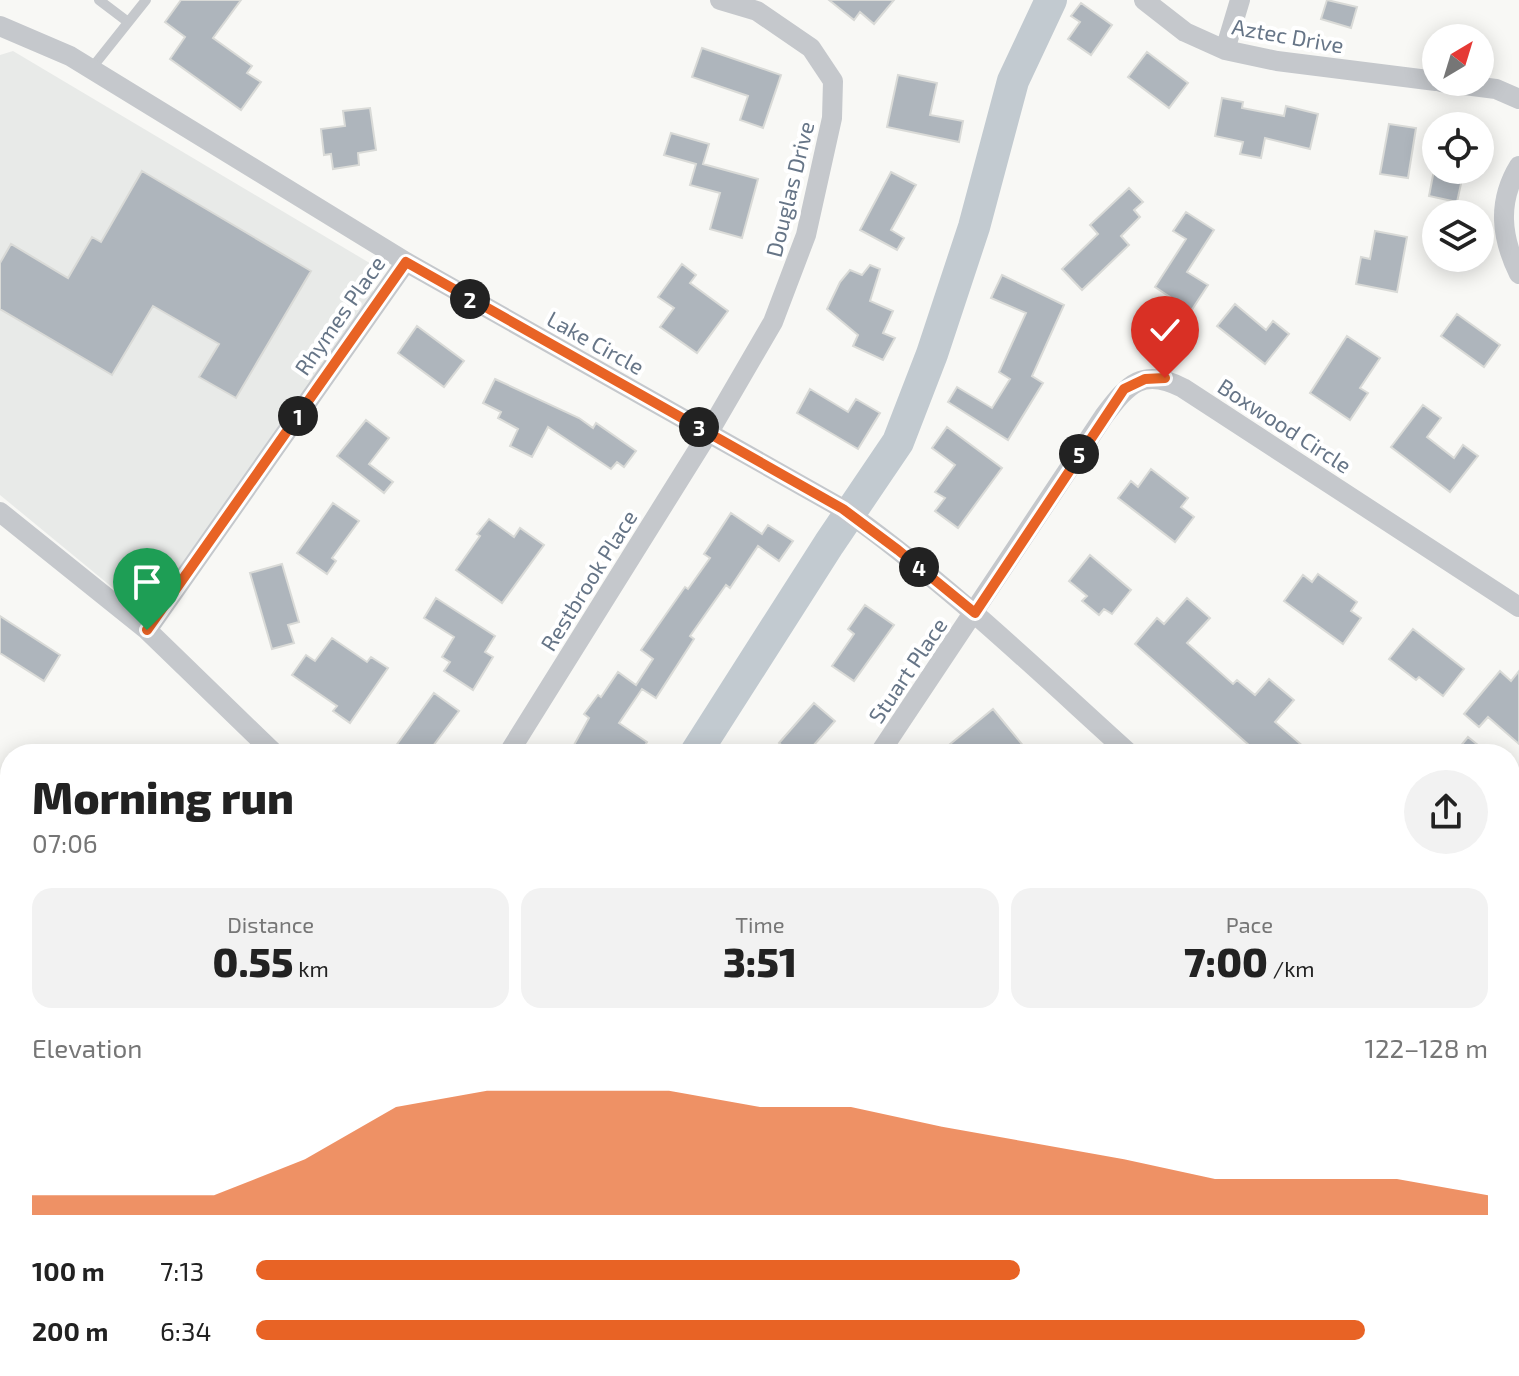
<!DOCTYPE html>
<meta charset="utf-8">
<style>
:root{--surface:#fff;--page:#f2f2f2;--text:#222;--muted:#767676;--accent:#e86325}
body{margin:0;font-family:"Exo 2",sans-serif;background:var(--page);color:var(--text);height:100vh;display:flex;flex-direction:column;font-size:30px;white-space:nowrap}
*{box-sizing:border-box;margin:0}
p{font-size:26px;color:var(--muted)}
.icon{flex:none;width:44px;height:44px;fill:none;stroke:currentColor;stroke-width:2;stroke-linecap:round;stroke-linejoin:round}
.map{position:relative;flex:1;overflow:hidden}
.details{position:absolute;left:0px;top:744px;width:1520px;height:632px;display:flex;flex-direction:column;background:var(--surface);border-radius:32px 32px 0 0;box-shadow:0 4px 20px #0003}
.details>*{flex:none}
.needle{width:52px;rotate:38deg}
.controls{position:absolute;left:1422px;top:24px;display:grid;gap:16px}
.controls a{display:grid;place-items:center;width:72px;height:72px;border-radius:50%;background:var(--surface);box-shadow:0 4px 20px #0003;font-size:40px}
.pin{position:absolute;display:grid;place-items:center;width:68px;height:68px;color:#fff;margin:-82px -34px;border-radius:50% 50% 50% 0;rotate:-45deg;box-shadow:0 0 8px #0007}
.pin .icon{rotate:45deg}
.km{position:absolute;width:40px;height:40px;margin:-20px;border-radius:50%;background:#222;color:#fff;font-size:22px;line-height:40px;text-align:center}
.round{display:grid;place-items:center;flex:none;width:84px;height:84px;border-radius:42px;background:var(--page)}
.head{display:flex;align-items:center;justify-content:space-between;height:136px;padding:0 32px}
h1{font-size:44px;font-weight:800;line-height:60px}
.stats{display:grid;grid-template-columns:repeat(3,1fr);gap:12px;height:136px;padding:8px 32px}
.stats div{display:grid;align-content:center;border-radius:20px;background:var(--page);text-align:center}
.stats b{font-size:40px;font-weight:800}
.stats small{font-size:22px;font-weight:400}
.stats p{font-size:22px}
.chart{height:224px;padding:16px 32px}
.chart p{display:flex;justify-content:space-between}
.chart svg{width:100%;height:144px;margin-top:8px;fill:var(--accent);opacity:.7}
ul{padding:0 32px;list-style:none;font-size:26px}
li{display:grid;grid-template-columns:128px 96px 1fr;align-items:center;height:60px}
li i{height:20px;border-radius:10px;background:var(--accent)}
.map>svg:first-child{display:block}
</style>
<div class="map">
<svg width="1519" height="1376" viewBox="0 0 1519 1376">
<rect width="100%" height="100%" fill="#f8f8f5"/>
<path fill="#e8eae8" d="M 13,51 L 373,265 L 376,275 L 371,301 L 159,595 L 144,600 L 124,597 L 0,495 L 0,55 Z"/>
<path fill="#c2cad0" d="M 455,1366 L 575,1366 L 577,1376 L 454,1376 Z"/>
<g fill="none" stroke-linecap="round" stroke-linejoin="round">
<path stroke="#c2cad0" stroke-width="32" d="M 695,754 L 829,544 L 898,442 L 932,354 L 974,227 L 1013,81 L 1051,0"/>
</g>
<path fill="#aeb5bc" stroke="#d9dad7" stroke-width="2" d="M 181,0 L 241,0 L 213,38 L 252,66 L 247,73 L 261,82 L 241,110 L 170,59 L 185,37 L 165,22 Z
M 829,0 L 894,0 L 874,24 L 860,12 L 854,20 Z
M 1327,0 L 1357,7 L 1351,28 L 1321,19 Z
M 1081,3 L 1112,25 L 1091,55 L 1068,39 L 1080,22 L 1071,16 Z
M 702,48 L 781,75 L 763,128 L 740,120 L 748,96 L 692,77 Z
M 1147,52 L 1188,83 L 1169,108 L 1128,77 Z
M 898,75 L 937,83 L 930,115 L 963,121 L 959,142 L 887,127 Z
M 1222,98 L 1243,102 L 1242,108 L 1284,116 L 1286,106 L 1318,114 L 1310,149 L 1265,138 L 1261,158 L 1240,154 L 1243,142 L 1215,136 Z
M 370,108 L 376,150 L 358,153 L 359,165 L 333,169 L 331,154 L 324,155 L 321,129 L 345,126 L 343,111 Z
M 1389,124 L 1416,128 L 1408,178 L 1380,174 Z
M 671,133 L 709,144 L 703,164 L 758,179 L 742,238 L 710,229 L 720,193 L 690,185 L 696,164 L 664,155 Z
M 1434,170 L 1464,170 L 1457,202 L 1429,196 Z
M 142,171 L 311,271 L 236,398 L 199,377 L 219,344 L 153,306 L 112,375 L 0,309 L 0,263 L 11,244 L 68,278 L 92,237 L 101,242 Z
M 891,172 L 916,185 L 891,230 L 904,238 L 897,250 L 860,230 Z
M 1129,188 L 1143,202 L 1134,210 L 1140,217 L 1121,236 L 1129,245 L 1082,290 L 1062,269 L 1098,234 L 1090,225 Z
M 1186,212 L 1214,230 L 1187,272 L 1208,285 L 1191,311 L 1155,287 L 1186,239 L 1173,231 Z
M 1375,231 L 1407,237 L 1397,292 L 1356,284 L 1361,257 L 1370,259 Z
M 682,264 L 696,275 L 690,283 L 728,311 L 697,353 L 660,327 L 674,308 L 658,297 Z
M 870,265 L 880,269 L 870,301 L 893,311 L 883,333 L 895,338 L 883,360 L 853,346 L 858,335 L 827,309 L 840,282 L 850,270 L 862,275 Z
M 1002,275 L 1064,305 L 1032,376 L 1043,383 L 1008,440 L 948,402 L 957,387 L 992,408 L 1010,379 L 999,372 L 1026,313 L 991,298 Z
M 1235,304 L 1266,330 L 1273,321 L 1289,334 L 1265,364 L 1217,326 Z
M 1457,314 L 1500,345 L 1484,367 L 1441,336 Z
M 417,326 L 464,361 L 444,387 L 398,353 Z
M 1347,336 L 1380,358 L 1360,388 L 1368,393 L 1350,420 L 1310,393 Z
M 495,379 L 579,418 L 593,428 L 596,423 L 636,451 L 624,467 L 617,462 L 611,469 L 548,427 L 532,457 L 510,446 L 518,429 L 498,418 L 501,412 L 483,403 Z
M 810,389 L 848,412 L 856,399 L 880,413 L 858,449 L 797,413 Z
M 1423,405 L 1441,418 L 1427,437 L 1454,458 L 1463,445 L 1478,456 L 1450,492 L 1391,447 Z
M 366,420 L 389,438 L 369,464 L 393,482 L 384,493 L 337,456 Z
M 947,427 L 1002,468 L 958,528 L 935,511 L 945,498 L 935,492 L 955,465 L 932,448 Z
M 1151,469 L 1188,498 L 1181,507 L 1194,517 L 1175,542 L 1118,498 L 1131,481 L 1138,487 Z
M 333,503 L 359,521 L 332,558 L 336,561 L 327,574 L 297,553 Z
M 731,513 L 762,534 L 768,525 L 793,541 L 779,561 L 758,546 L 730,588 L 726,585 L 690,636 L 694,639 L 656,698 L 642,689 L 619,723 L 647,742 L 640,754 L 569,754 L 589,718 L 584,714 L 598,695 L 601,697 L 618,672 L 636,685 L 653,659 L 641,650 L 685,587 L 688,589 L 710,558 L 704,554 Z
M 489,519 L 514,537 L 520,528 L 544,545 L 502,603 L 456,570 L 480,536 L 477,534 Z
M 1090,555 L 1131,590 L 1112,614 L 1104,609 L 1099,615 L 1082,601 L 1087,596 L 1069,581 Z
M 282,564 L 299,622 L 288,625 L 294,643 L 272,649 L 250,573 Z
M 1318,574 L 1357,602 L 1351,611 L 1361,618 L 1343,644 L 1284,601 L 1303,575 L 1312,582 Z
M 436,598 L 495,636 L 485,652 L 493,657 L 473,690 L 444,671 L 450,662 L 442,657 L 454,637 L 424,618 Z
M 1187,598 L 1210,618 L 1187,643 L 1233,684 L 1237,680 L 1255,695 L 1269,679 L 1294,700 L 1275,722 L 1312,754 L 1259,754 L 1135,644 L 1157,618 L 1164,624 Z
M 865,605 L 894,625 L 854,681 L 832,666 L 854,634 L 848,629 Z
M 0,616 L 60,655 L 44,681 L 0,653 Z
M 1413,629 L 1464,669 L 1443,696 L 1419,677 L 1416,680 L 1389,659 Z
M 332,638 L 367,662 L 371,657 L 388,668 L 350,723 L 333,711 L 337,706 L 292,675 L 306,655 L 315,661 Z
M 1500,671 L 1511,681 L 1519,671 L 1519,744 L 1488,717 L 1479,727 L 1464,714 Z
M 434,693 L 459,711 L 427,754 L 390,754 Z
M 814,703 L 835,721 L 806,754 L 792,754 L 779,743 Z
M 993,709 L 1030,754 L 1011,754 L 1005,746 L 995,754 L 938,754 Z
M 1468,737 L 1489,754 L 1454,754 Z"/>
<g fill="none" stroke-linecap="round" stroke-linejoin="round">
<path stroke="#c5c8cc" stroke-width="10" d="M 99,0 L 128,22
M 91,69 L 146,0"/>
<path stroke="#c5c8cc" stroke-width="20" d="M 1144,0 L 1185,32 L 1225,50 L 1277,61 L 1436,81
M 0,26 L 70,56 L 406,262 L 843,509 C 946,582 1037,670 1130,754
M 1225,50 L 1240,0
M 1441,82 L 1496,89 L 1519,99
M 1519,166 C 1497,202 1501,237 1519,274
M 0,512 L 147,630 L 275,754
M 147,630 L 406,262
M 508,754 L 709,432 L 773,322 L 806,235 L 832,118 L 833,81 L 811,48 L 757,11 L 720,0
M 879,754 L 1104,416 C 1128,384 1143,367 1183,388 L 1519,607
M 1510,866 L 1519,857
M 1510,1088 L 1519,1096
M 0,1111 L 10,1121
M 189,1366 L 193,1376
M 754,1366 L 757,1376
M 0,1374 L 5,1376
M 68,1376 L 87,1366
M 1140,1376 L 1148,1366"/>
</g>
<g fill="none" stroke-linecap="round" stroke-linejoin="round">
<defs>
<path id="route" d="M 147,630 L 406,262 L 843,509 L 898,550 L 975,613 L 1124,389 L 1145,379 L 1165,378"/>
</defs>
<use href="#route" stroke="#fff" stroke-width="16"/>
<use href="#route" stroke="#e86325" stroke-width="10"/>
</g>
<g text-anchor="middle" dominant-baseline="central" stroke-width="8" stroke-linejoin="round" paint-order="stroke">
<g font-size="22" fill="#667587" stroke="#fff">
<text transform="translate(1288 35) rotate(10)">Aztec Drive</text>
<text transform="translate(789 189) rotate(-76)">Douglas Drive</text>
<text transform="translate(339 315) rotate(-55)">Rhymes Place</text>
<text transform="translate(596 342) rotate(29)">Lake Circle</text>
<text transform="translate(1285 425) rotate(33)">Boxwood Circle</text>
<text transform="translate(588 580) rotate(-58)">Restbrook Place</text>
<text transform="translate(907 670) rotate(-56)">Stuart Place</text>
</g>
</g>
</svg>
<div class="controls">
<a><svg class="needle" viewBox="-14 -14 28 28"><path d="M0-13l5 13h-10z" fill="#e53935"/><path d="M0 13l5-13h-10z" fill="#767676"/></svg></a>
<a><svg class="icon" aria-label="locate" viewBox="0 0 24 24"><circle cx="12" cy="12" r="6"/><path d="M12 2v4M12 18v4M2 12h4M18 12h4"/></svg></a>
<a><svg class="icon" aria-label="layers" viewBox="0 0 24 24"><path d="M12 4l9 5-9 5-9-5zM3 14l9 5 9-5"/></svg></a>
</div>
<div class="pin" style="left:147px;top:630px;background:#1e9e55"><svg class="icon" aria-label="arrive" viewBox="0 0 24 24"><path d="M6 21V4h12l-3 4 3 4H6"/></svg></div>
<div class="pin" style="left:1165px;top:378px;background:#d93025"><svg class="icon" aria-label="check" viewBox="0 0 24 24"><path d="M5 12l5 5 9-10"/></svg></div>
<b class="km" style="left:298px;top:416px">1</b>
<b class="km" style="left:470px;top:299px">2</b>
<b class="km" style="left:699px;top:427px">3</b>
<b class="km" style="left:919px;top:567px">4</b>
<b class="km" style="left:1079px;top:454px">5</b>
<section class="details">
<div class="head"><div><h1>Morning run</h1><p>07:06</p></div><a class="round"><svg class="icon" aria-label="share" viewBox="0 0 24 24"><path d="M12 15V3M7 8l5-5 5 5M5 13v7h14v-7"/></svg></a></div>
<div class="stats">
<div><p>Distance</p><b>0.55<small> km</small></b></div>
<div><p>Time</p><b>3:51</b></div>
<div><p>Pace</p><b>7:00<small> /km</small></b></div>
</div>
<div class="chart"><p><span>Elevation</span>122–128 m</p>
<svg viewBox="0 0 160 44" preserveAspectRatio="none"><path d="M0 44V38L10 38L20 38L30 27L40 11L50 6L60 6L70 6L80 11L90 11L100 17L110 22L120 27L130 33L140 33L150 33L160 38V44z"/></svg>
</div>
<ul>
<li><b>100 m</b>7:13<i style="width:62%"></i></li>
<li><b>200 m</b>6:34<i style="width:90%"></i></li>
</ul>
</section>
</div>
